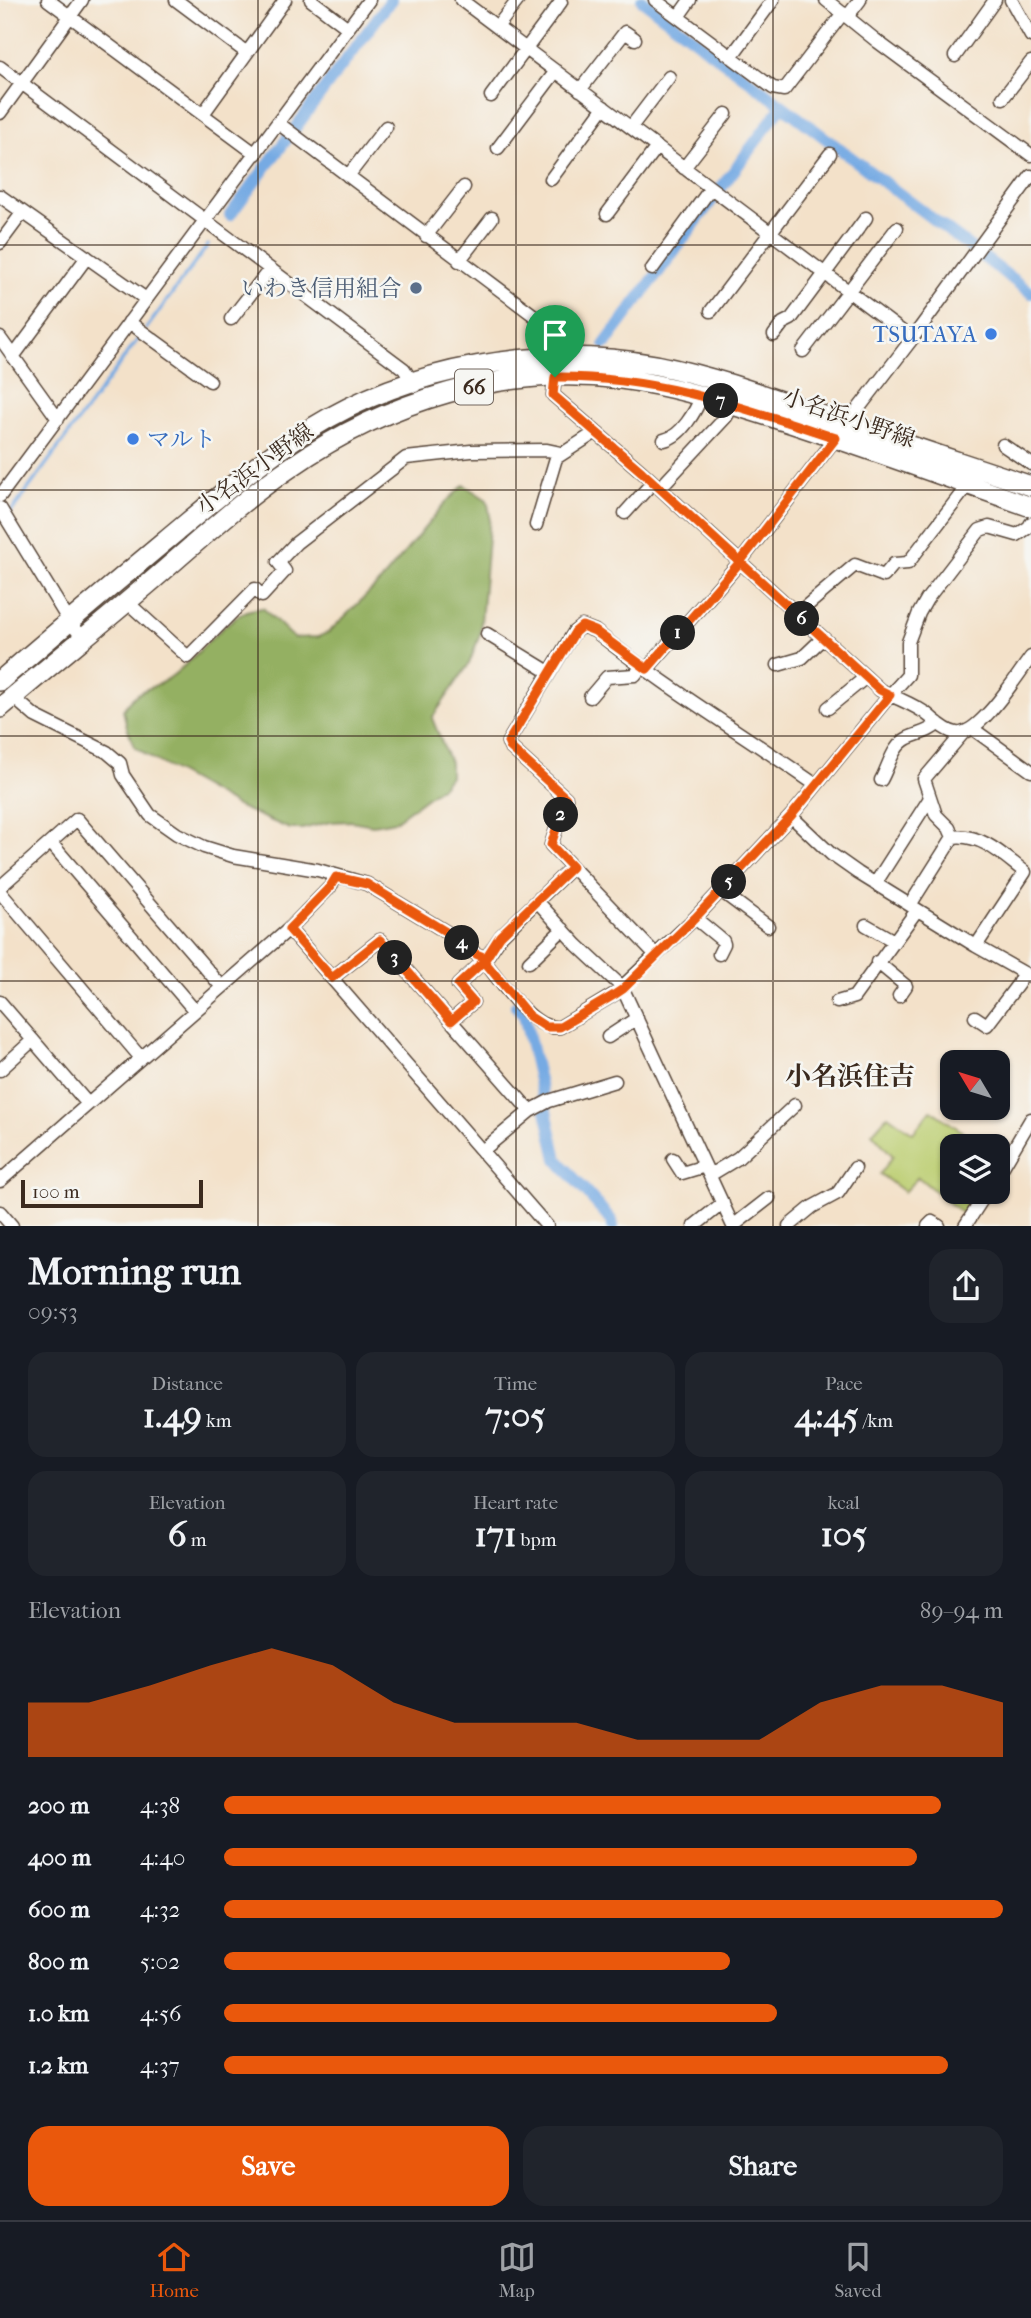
<!DOCTYPE html>
<meta charset="utf-8">
<style>
:root{--surface:#171b24;--page:#20242c;--text:#f1f3f6;--muted:#9ea1a6;--line:#363941;--accent:#ea580c}
body{margin:0;font-family:"IM FELL French Canon","Noto Serif JP",serif;background:var(--page);color:var(--text);height:100vh;display:flex;flex-direction:column;font-size:26px;white-space:nowrap}
*{box-sizing:border-box;margin:0}
p{font-size:23px;color:var(--muted)}
.icon{flex:none;width:38px;height:38px;fill:none;stroke:currentColor;stroke-width:2;stroke-linecap:round;stroke-linejoin:round}
.map{position:relative;height:1226px;overflow:hidden}
.panel{display:flex;flex-direction:column;background:var(--surface);flex:1}
.panel>*{flex:none}
.needle{width:46px;rotate:308deg}
.tools{position:absolute;left:940px;top:1050px;display:grid;gap:14px}
.tools a{display:grid;place-items:center;width:70px;height:70px;border-radius:14px;background:var(--surface);box-shadow:0 2px 5px #0004;font-size:35px}
.scale{position:absolute;left:21px;bottom:18px;width:182px;box-sizing:border-box;padding-left:7px;border:4px solid #3b2a1e;border-top:0;font-size:19px;line-height:24px;white-space:nowrap;color:#3b2a1e;-webkit-text-stroke:5px #f6f6f2;paint-order:stroke}
.pin{position:absolute;display:grid;place-items:center;width:60px;height:60px;color:#fff;margin:-72px -30px;border-radius:50% 50% 50% 0;rotate:-45deg;box-shadow:0 0 7px #0007}
.pin .icon{rotate:45deg}
.km{position:absolute;width:35px;height:35px;margin:-18px;border-radius:50%;background:#222;color:#fff;font-size:19px;line-height:35px;text-align:center}
.round{display:grid;place-items:center;flex:none;width:74px;height:74px;border-radius:21px;background:var(--page)}
.head{display:flex;align-items:center;justify-content:space-between;height:119px;padding:0 28px}
h1{font-size:38px;font-weight:700;line-height:52px}
.stats{display:grid;grid-template-columns:repeat(3,1fr);gap:10px;height:119px;padding:7px 28px}
.stats div{display:grid;align-content:center;border-radius:18px;background:var(--page);text-align:center}
.stats b{font-size:35px;font-weight:700}
.stats small{font-size:19px;font-weight:400}
.stats p{font-size:19px}
.chart{height:196px;padding:14px 28px}
.chart p{display:flex;justify-content:space-between}
.chart svg{width:100%;height:126px;margin-top:7px;fill:var(--accent);opacity:.7}
.button{display:flex;gap:14px;margin-top:auto;padding:14px 28px}
.button a{flex:1;height:80px;border-radius:21px;background:var(--accent);color:#fff;font-size:28px;font-weight:700;line-height:80px;text-align:center}
.button a+a{background:var(--page);color:var(--text)}
ul{padding:0 28px;list-style:none;font-size:23px}
li{display:grid;grid-template-columns:112px 84px 1fr;align-items:center;height:52px}
li i{height:18px;border-radius:9px;background:var(--accent)}
.dock{display:flex;justify-content:space-around;align-items:center;height:98px;border-top:2px solid var(--line);background:var(--surface);font-size:19px;color:var(--muted)}
.dock a{display:grid;justify-items:center;gap:4px}
.dock .active{color:var(--accent)}
.map>svg:first-child{display:block}
</style>
<div class="map">
<svg width="1031" height="1226" viewBox="0 0 1031 1226">
<rect width="100%" height="100%" fill="#f6f6f2"/>
<filter id="ink" filterUnits="userSpaceOnUse"><feTurbulence type="fractalNoise" baseFrequency=".0143" numOctaves="2"/><feDisplacementMap in="SourceGraphic" scale="14" xChannelSelector="R" yChannelSelector="G"/><feConvolveMatrix kernelMatrix="1 2 1 2 8 2 1 2 1" color-interpolation-filters="sRGB"/></filter>
<filter id="wash" filterUnits="userSpaceOnUse"><feTurbulence type="fractalNoise" baseFrequency=".00686" numOctaves="4" result="noise"/><feDisplacementMap in="SourceGraphic" scale="28" xChannelSelector="R" yChannelSelector="G"/><feGaussianBlur stdDeviation="1.57" result="paint"/><feColorMatrix in="noise" values="0 0 0 0 0 0 0 0 0 0 0 0 0 0 0 0 0 1.4 0 .05"/><feComposite in="paint" operator="in"/></filter>
<g filter="url(#wash)">
<rect width="100%" height="100%" fill="#f3e1c9"/>
<path fill="#bbcd70" stroke="#7b7c47" stroke-width="2" d="M 931,1110 L 983,1146 L 952,1146 L 952,1192 L 978,1192 L 963,1214 L 918,1177 L 904,1192 L 880,1174 L 893,1156 L 872,1133 L 888,1115 L 913,1133 Z"/>
<path fill="#94b062" stroke="#686d40" stroke-width="2" d="M 464,485 L 487,500 L 490,514 L 480,634 L 469,664 L 432,718 L 450,763 L 450,776 L 442,786 L 395,821 L 373,825 L 351,821 L 330,822 L 302,829 L 290,829 L 239,807 L 155,760 L 135,747 L 127,727 L 123,710 C 139,685 153,691 172,676 C 195,659 223,621 247,611 C 252,609 258,609 263,608 L 294,638 L 318,637 L 329,632 L 383,579 L 445,503 Z"/>
<g fill="none" stroke-linecap="round" stroke-linejoin="round">
<path stroke="#76aae3" stroke-width="3.5" d="M 146,329 L 208,245
M 9,515 L 141,335"/>
<path stroke="#76aae3" stroke-width="12" d="M 642,0 L 1031,293
M 230,215 L 391,0
M 605,344 L 782,106
M 516,1006 L 524,1015 L 557,1159 L 612,1221 L 613,1226"/>
</g>
</g>
<g filter="url(#ink)">
<g fill="none" stroke-linecap="round" stroke-linejoin="round">
<defs>
<path id="minor" d="M 48,0 L 256,154
M 176,0 L 247,53
M 311,0 L 348,28
M 461,0 L 912,339
M 655,0 L 773,88 L 784,90 L 843,13
M 826,0 L 878,42 L 1031,155
M 1011,0 L 1031,36
M 678,17 L 690,0
M 847,17 L 860,0
M 497,27 L 518,0
M 955,56 L 995,0
M 731,57 L 773,0
M 0,67 L 404,369 L 415,386
M 580,90 L 625,32 L 635,39
M 491,96 L 561,2
M 1003,98 L 1031,62
M 0,113 L 82,0
M 203,114 L 285,0
M 278,123 L 568,341
M 631,127 L 669,77
M 498,148 L 556,71
M 684,168 L 726,114
M 348,176 L 386,127
M 551,179 L 604,107
M 0,196 L 146,299
M 607,214 L 657,147
M 426,236 L 464,187
M 0,243 L 23,212
M 459,261 L 492,218
M 652,269 L 711,188
M 711,311 L 830,154
M 231,319 L 270,269
M 129,322 L 210,381
M 774,335 L 783,323 L 791,319 L 866,218
M 0,338 L 58,419
M 803,351 L 897,228
M 13,357 L 87,257
M 555,377 L 553,395 L 642,472 L 880,690 L 890,695 L 908,675 L 908,642 L 919,613 L 927,599 L 980,530 L 989,527 L 1017,535 L 1029,527 L 1031,523
M 664,440 C 681,437 696,411 702,395
M 1003,445 L 1031,464
M 660,488 L 726,417 L 733,405
M 0,496 L 369,0
M 0,508 L 69,621 L 83,638
M 625,513 L 653,482
M 536,525 L 556,458 L 596,432
M 127,602 L 188,657 L 255,589 L 262,596 L 285,571 L 278,562 L 296,543 L 406,458 L 471,451 L 547,450 L 561,453
M 797,614 L 855,565 L 884,576 L 894,564 L 908,563 L 968,485
M 487,634 L 549,672
M 778,665 L 802,658 L 823,638
M 647,669 L 740,562 L 792,495 L 912,339 L 1031,176
M 13,697 L 35,716 L 107,752 L 120,763 L 123,775 L 150,815 L 177,834 L 204,847 L 233,856 L 318,870 L 367,884 L 448,933 L 476,954 L 486,958
M 590,697 L 607,677 L 635,675 L 642,666
M 828,708 L 866,677
M 973,729 L 1031,771
M 881,780 C 889,766 892,746 908,738 C 919,733 930,732 938,723
M 791,816 L 831,854 L 858,873 L 976,946 L 1031,977
M 953,837 L 949,828 L 936,815 L 924,779 L 964,732
M 51,843 L 195,1011
M 875,884 L 930,798
M 0,887 L 77,819 L 222,987
M 721,891 L 768,926
M 0,892 L 141,1058
M 537,901 L 577,945 L 622,987 L 733,1226
M 910,905 L 953,837 C 981,833 1004,856 1025,872 L 976,946
M 695,918 L 723,941 L 724,944 L 719,954
M 866,925 L 894,941
M 289,929 L 547,1226
M 656,955 L 551,845 L 566,798 L 510,747 L 508,742 L 574,632 L 582,626 L 595,631 C 665,687 742,733 816,785
M 484,961 C 501,981 532,1032 560,1027 L 623,989
M 529,962 L 563,929
M 877,962 L 906,986 L 899,996
M 332,978 L 380,940 L 530,1111 L 482,1151
M 622,987 L 695,918 L 791,816 L 890,695 C 902,700 913,705 924,712 C 934,719 944,731 956,733 C 979,737 1018,674 1031,657
M 0,1002 L 88,1104
M 837,1002 L 854,997 L 917,910
M 975,1017 L 987,1025 L 1018,984 L 1023,973
M 451,1021 L 473,1002 L 458,985 L 484,961 L 501,936 L 572,867
M 608,1037 L 637,1018
M 0,1070 L 33,1040
M 530,1111 L 549,1101 L 615,1081
M 673,1159 L 682,1173 L 705,1166
M 710,1175 L 738,1158 L 795,1105
M 998,1175 L 1031,1119
M 0,1181 L 289,929 L 330,887 L 336,877
M 0,1212 L 12,1226
M 694,1226 L 723,1203
M 733,1226 L 769,1198
M 789,1226 L 812,1207 L 838,1193 L 855,1168
M 928,1226 L 932,1222 L 939,1226
M 965,1226 L 987,1192"/>
<path id="primary" d="M 0,681 C 54,634 109,588 164,542 C 211,503 258,462 310,429 C 411,366 540,344 656,365 C 721,378 782,402 844,423 C 906,445 969,465 1031,486
M 0,708 C 49,666 99,626 147,585 C 194,545 240,501 291,467 C 386,401 505,364 621,379 C 677,386 730,404 784,421 C 867,448 949,478 1031,507"/>
</defs>
<use href="#minor" stroke="#574538" stroke-width="15"/>
<use href="#primary" stroke="#574538" stroke-width="22"/>
<use href="#minor" stroke="#fff" stroke-width="12"/>
<use href="#primary" stroke="#fff" stroke-width="19"/>
</g>
</g>
<g fill="none" stroke-linecap="round" stroke-linejoin="round" filter="url(#ink)">
<defs>
<path id="route" d="M 555,377 L 553,395 L 642,472 L 740,562 L 647,669 L 595,631 L 582,626 L 575,632 L 508,742 L 510,747 L 566,798 L 551,845 L 572,867 L 500,936 L 486,958 L 484,961 L 458,985 L 473,1002 L 451,1021 L 380,940 L 332,978 L 289,929 L 330,887 L 336,877 L 367,884 L 448,933 L 476,954 L 486,958 L 484,961 L 529,1016 L 546,1027 L 560,1027 L 614,995 L 623,989 L 695,918 L 791,816 L 890,695 L 880,690 L 740,562 L 836,438 C 741,407 657,376 555,377"/>
</defs>
<use href="#route" stroke="#fff" stroke-width="14"/>
<use href="#route" stroke="#ea580c" stroke-width="9"/>
</g>
<path fill="none" stroke="#3b2a1e" stroke-width="2" stroke-opacity="0.55" d="M 258,0 L 258,1226M 516,0 L 516,1226M 773,0 L 773,1226M 0,245 L 1031,245M 0,490 L 1031,490M 0,736 L 1031,736M 0,981 L 1031,981"/>
<circle fill="#5c6f8a" stroke="#f6f6f2" stroke-width="2.5" cx="416" cy="288" r="7"/>
<g fill="#3f7fe0" stroke="#f6f6f2" stroke-width="2.5">
<circle cx="991" cy="334" r="7"/>
<circle cx="133" cy="439" r="7"/>
</g>
<g text-anchor="middle" dominant-baseline="central" stroke-width="5" stroke-linejoin="round" paint-order="stroke">
<rect fill="#f6f6f2" stroke="#73675e" stroke-width="2" x="455" y="369.5" width="38" height="35" rx="5"/>
<g font-size="21" font-weight="bold" fill="#3b2a1e">
<text x="474" y="387">66</text>
</g>
<g font-size="23" fill="#4e5e75" stroke="#f6f6f2" text-anchor="end">
<text x="402" y="288">いわき信用組合</text>
</g>
<g font-size="23" fill="#366cbe" stroke="#f6f6f2" text-anchor="end">
<text x="977" y="334">TSUTAYA</text>
<text x="147" y="439" text-anchor="start">マルト</text>
</g>
<g font-size="23" fill="#3b2a1e" stroke="#f6f6f2">
<text transform="translate(849 418) rotate(19)">小名浜小野線</text>
<text transform="translate(255 469) rotate(-36)">小名浜小野線</text>
</g>
<g font-size="26" font-weight="bold" fill="#3b2a1e" stroke="#f6f6f2">
<text x="850" y="1076">小名浜住吉</text>
</g>
</g>
</svg>
<div class="tools">
<a><svg class="needle" viewBox="-14 -14 28 28"><path d="M0-13l5 13h-10z" fill="#e53935"/><path d="M0 13l5-13h-10z" fill="#9ea1a6"/></svg></a>
<a><svg class="icon" aria-label="layers" viewBox="0 0 24 24"><path d="M12 4l9 5-9 5-9-5zM3 14l9 5 9-5"/></svg></a>
</div>
<div class="scale">100 m</div>
<div class="pin" style="left:555px;top:377px;background:#1e9e55"><svg class="icon" aria-label="arrive" viewBox="0 0 24 24"><path d="M6 21V4h12l-3 4 3 4H6"/></svg></div>
<b class="km" style="left:678px;top:633px">1</b>
<b class="km" style="left:561px;top:815px">2</b>
<b class="km" style="left:395px;top:958px">3</b>
<b class="km" style="left:462px;top:943px">4</b>
<b class="km" style="left:729px;top:882px">5</b>
<b class="km" style="left:802px;top:619px">6</b>
<b class="km" style="left:721px;top:401px">7</b>
</div>
<section class="panel">
<div class="head"><div><h1>Morning run</h1><p>09:53</p></div><a class="round"><svg class="icon" aria-label="share" viewBox="0 0 24 24"><path d="M12 15V3M7 8l5-5 5 5M5 13v7h14v-7"/></svg></a></div>
<div class="stats">
<div><p>Distance</p><b>1.49<small> km</small></b></div>
<div><p>Time</p><b>7:05</b></div>
<div><p>Pace</p><b>4:45<small> /km</small></b></div>
</div>
<div class="stats">
<div><p>Elevation</p><b>6<small> m</small></b></div>
<div><p>Heart rate</p><b>171<small> bpm</small></b></div>
<div><p>kcal</p><b>105</b></div>
</div>
<div class="chart"><p><span>Elevation</span>89–94 m</p>
<svg viewBox="0 0 160 44" preserveAspectRatio="none"><path d="M0 44V25L10 25L20 19L30 12L40 6L50 12L60 25L70 32L80 32L90 32L100 38L110 38L120 38L130 25L140 19L150 19L160 25V44z"/></svg>
</div>
<ul>
<li><b>200 m</b>4:38<i style="width:92%"></i></li>
<li><b>400 m</b>4:40<i style="width:89%"></i></li>
<li><b>600 m</b>4:32<i style="width:100%"></i></li>
<li><b>800 m</b>5:02<i style="width:65%"></i></li>
<li><b>1.0 km</b>4:56<i style="width:71%"></i></li>
<li><b>1.2 km</b>4:37<i style="width:93%"></i></li>
</ul>
<div class="button"><a>Save</a><a>Share</a></div>
</section>
<nav class="dock">
<a class="active"><svg class="icon" aria-label="home" viewBox="0 0 24 24"><path d="M3 11l9-7 9 7M6 9v11h12V9"/></svg>Home</a>
<a><svg class="icon" aria-label="map" viewBox="0 0 24 24"><path d="M3 6l6-2 6 2 6-2v14l-6 2-6-2-6 2zM9 4v14M15 6v14"/></svg>Map</a>
<a><svg class="icon" aria-label="saved" viewBox="0 0 24 24"><path d="M7 4h10v16l-5-4-5 4z"/></svg>Saved</a>
</nav>
